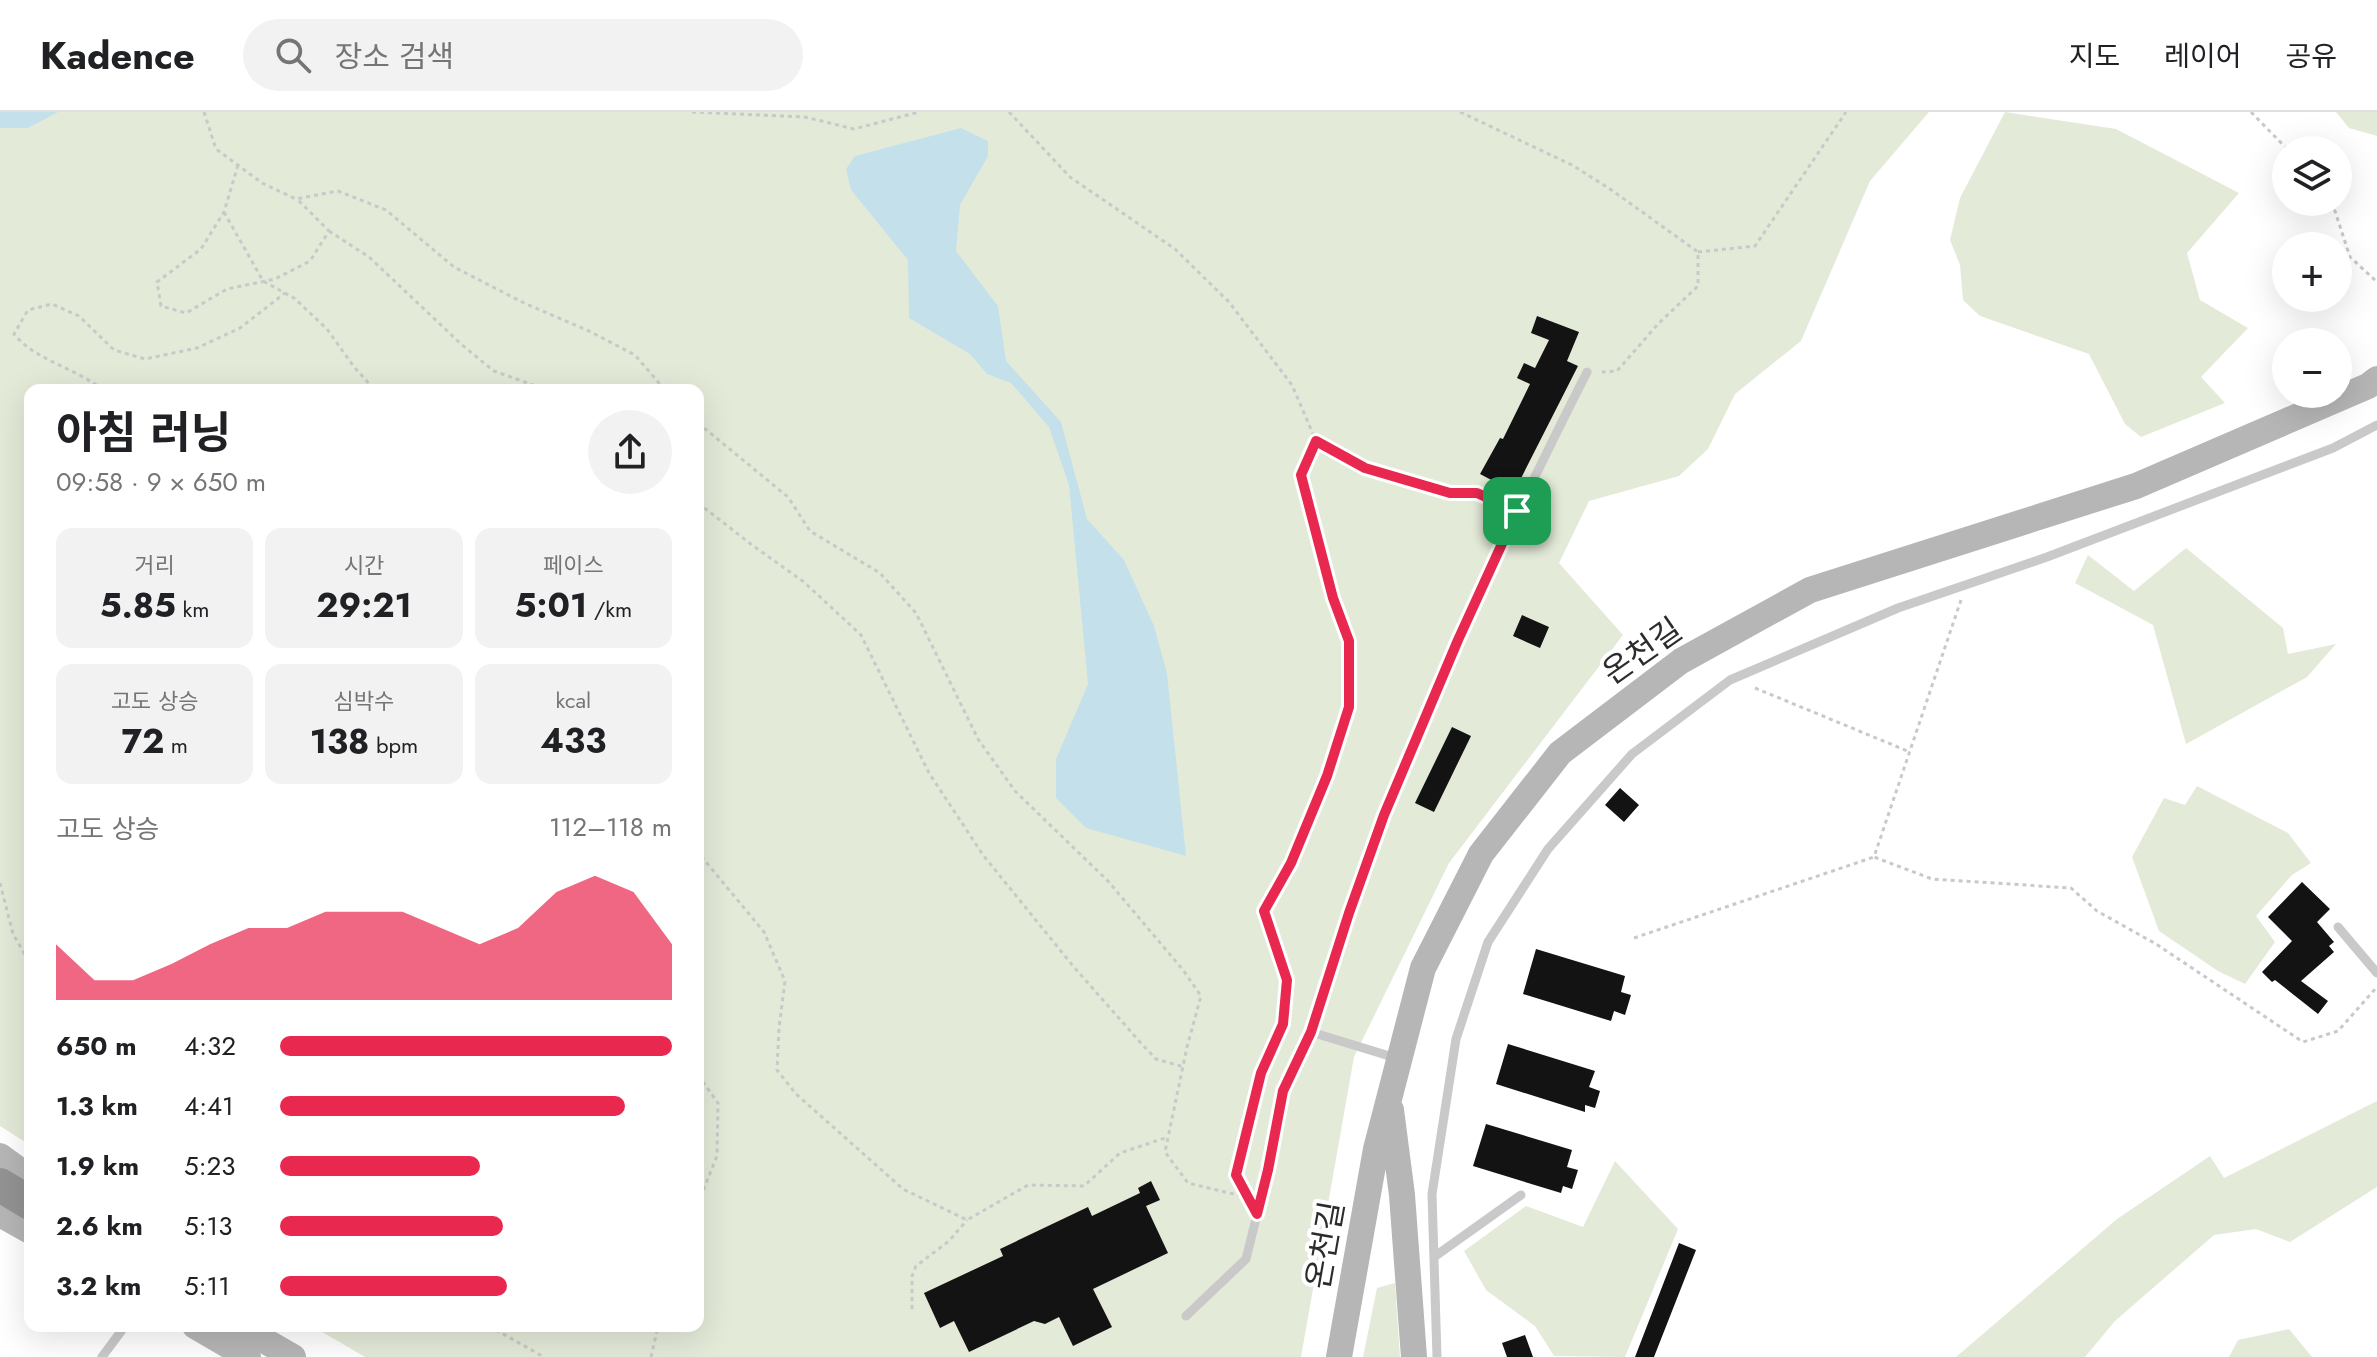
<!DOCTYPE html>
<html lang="ko">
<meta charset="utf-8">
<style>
:root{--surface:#fff;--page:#f2f2f2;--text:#202124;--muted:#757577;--line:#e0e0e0;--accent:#e9284f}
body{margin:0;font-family:Jost,"Noto Sans KR",sans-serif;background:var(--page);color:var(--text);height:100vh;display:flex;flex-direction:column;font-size:30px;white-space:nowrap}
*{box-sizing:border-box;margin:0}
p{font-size:26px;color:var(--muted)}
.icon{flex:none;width:44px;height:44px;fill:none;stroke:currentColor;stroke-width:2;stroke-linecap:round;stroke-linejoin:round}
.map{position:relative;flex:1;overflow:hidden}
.side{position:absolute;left:24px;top:272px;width:680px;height:948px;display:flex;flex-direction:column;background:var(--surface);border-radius:16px;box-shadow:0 8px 32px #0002}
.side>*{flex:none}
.buttons{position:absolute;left:2272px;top:24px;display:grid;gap:16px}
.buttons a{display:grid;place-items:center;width:80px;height:80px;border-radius:50%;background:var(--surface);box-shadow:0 8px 32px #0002;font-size:40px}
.pin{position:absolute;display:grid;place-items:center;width:68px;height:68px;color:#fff;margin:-34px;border-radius:16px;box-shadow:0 4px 12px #0006}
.round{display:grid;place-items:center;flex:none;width:84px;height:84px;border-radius:42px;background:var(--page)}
.headline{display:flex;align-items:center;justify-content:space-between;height:136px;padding:0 32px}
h1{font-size:44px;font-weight:700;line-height:60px}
.stats{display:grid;grid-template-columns:repeat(3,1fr);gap:12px;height:136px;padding:8px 32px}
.stats div{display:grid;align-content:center;border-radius:16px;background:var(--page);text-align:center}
.stats b{font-size:34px;font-weight:700}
.stats small{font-size:22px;font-weight:400}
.stats p{font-size:22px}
.chart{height:224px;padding:16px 32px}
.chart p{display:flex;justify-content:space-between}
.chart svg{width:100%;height:144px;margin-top:8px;fill:var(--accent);opacity:.7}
ul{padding:0 32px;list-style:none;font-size:26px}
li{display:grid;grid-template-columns:128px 96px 1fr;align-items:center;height:60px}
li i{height:20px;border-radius:10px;background:var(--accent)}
header{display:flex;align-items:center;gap:48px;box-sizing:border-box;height:112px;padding:0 40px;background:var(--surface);border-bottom:2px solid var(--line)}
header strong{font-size:38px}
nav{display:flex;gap:44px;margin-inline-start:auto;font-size:28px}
.search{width:560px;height:72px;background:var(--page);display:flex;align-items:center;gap:20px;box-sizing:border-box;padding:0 28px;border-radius:44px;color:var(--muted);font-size:30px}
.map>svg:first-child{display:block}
</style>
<header>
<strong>Kadence</strong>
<div class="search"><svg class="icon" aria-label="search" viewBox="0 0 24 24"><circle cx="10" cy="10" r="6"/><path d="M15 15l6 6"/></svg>장소 검색</div>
<nav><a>지도</a><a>레이어</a><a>공유</a></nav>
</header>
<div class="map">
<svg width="2377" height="1245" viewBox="0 0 2377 1245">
<rect width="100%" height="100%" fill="#fff"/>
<path fill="#e4ead8" d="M 0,0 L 1929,0 L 1870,69 L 1801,229 L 1735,282 L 1708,337 L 1679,364 L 1589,389 L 1559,451 L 1623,523 L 1449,751 L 1354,945 L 1301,1245 L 365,1245 L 312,1214 L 698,1214 L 698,278 L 30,278 L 30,1033 L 0,1014 Z
M 2005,0 L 2116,17 L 2239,81 L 2187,141 L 2200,188 L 2248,216 L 2201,265 L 2225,291 L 2141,325 L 2125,312 L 2089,242 L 1980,204 L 1963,188 L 1960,153 L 1950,128 L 1960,86 Z
M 2336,0 L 2377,0 L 2377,24 L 2349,16 Z
M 2186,436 L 2283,516 L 2288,542 L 2336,532 L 2307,565 L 2186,632 L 2153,513 L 2075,471 L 2088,443 L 2134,479 Z
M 2197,674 L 2288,721 L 2311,751 L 2292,763 L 2256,804 L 2275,830 L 2245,872 L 2218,859 L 2159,819 L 2132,745 L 2164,686 L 2185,693 Z
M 2377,989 L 2377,1075 L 2290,1130 L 2256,1117 L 2214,1123 L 2115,1209 L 2085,1245 L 1956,1245 L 2117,1107 L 2210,1044 L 2224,1066 Z
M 1615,1049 L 1678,1117 L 1625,1245 L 1554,1244 L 1535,1214 L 1486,1178 L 1464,1139 L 1526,1094 L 1583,1115 Z
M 1395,1171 L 1400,1245 L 1363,1245 L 1377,1176 Z
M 2289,1217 L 2312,1245 L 2229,1245 L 2238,1228 Z"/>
<path fill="#c4e1eb" d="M 0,0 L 58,0 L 28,16 L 0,16 Z
M 961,16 L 988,29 L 988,44 L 960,93 L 956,139 L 998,194 L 1006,249 L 1061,310 L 1087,407 L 1124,448 L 1154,514 L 1167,561 L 1186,744 L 1086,716 L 1056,686 L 1056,647 L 1088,572 L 1069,373 L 1049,315 L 1011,271 L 987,262 L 970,242 L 909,206 L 908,148 L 851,78 L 846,57 L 855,44 Z"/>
<path fill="#131313" d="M 1537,204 L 1579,220 L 1567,249 L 1578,254 L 1514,380 L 1480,362 L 1500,326 L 1503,327 L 1530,272 L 1517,266 L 1524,251 L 1535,256 L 1549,228 L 1531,221 Z
M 1522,503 L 1549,515 L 1540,536 L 1513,524 Z
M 1452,615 L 1471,624 L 1434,700 L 1415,691 Z
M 1620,676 L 1639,693 L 1624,710 L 1605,693 Z
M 2302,770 L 2330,797 L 2317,810 L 2334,830 L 2329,834 L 2334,840 L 2301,869 L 2328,889 L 2318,902 L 2275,868 L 2272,870 L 2262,860 L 2292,829 L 2268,805 Z
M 1536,837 L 1625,864 L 1621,880 L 1631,883 L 1625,903 L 1614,899 L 1611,909 L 1523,882 Z
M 1508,932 L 1595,959 L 1589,975 L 1600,979 L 1595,996 L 1585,993 L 1585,1000 L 1496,972 Z
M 1486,1012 L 1572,1038 L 1567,1055 L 1578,1058 L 1572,1077 L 1563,1074 L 1561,1081 L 1473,1054 Z
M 1151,1069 L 1160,1088 L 1146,1094 L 1168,1141 L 1093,1177 L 1112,1215 L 1073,1234 L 1059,1205 L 1045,1212 L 1034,1209 L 969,1240 L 954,1209 L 940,1216 L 924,1181 L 1003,1144 L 1000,1137 L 1088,1095 L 1092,1104 L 1140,1081 L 1138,1076 Z
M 1679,1131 L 1696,1138 L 1654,1245 L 1635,1245 Z
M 1525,1223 L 1533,1245 L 1507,1245 L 1502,1231 Z"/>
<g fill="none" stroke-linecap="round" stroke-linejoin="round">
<path stroke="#c9c9c9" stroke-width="3" stroke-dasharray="4 4" stroke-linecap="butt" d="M 204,0 L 216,37 L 262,71 L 296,87 L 338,79 L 386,98 L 454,155 L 524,191 L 589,219 L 635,243 L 665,278
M 692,0 L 805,5 L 854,17 L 919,0
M 1009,0 L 1070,65 L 1175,137 L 1229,190 L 1292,273 L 1316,329 L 1365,356 L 1450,381 L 1477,381 L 1506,394
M 1460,0 L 1572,53 L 1610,77 L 1698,140 L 1698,174 L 1658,212 L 1617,259 L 1602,260
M 2251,0 L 2288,38
M 238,53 L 224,100 L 201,137 L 157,170 L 161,194 L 186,201 L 227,177 L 275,167 L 310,149 L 329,119 L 298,88
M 2332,90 L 2350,145 L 2377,170
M 224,100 L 263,169 L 294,186 L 327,217 L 354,255 L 375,278
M 329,119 L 369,145 L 462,233 L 494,259 L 547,278
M 1698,140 L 1755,134 L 1846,0
M 103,278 C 76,256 36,249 14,222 L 28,198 L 52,192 L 79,204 L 114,238 L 145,247 L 197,236 L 240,216 L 285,181
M 698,311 L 788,385 L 810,419 L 880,461 L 916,501 L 978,627 L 1015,679 L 1108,769 L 1183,858 L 1201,884 L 1187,935 L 1165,1040 L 1188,1071 L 1246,1085
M 698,391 L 752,433 L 804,470 L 861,523 L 929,661 L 983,743 L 1073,854 L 1139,929 L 1156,947 L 1184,955
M 1961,488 L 1874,745 L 1932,767 L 2071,776 L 2097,799 L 2156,832 L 2303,930 L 2338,919 L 2377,875
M 1755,576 L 1910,640
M 698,737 L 701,744 L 764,820 L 785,869 L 779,916 L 777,958 L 796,982 L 903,1077 L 967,1108 L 1028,1073 L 1084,1074 L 1120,1041 L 1168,1025
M 0,771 L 13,822 L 30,851
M 1634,826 L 1874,745
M 698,963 L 718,991 L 717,1044 L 698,1091
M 1246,1083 L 1236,1063 L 1261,961 L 1283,912 L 1287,868 L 1264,799 L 1291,751 L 1327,664 L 1349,595 L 1349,529 L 1333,486 L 1301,363 L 1316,329
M 912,1197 L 912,1164 L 916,1154 L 949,1129 L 967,1108
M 489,1214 L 544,1245
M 651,1245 L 658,1214"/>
<path stroke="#c9c9c9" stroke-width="9" d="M 2338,815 L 2377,861
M 1311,920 C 1335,847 1356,773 1385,701 C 1445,551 1514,404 1587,260
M 1434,1145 L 1521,1083
M 1186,1204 L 1246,1147 L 1268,1058 L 1283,979 L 1311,920 L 1396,946
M 102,1245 L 125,1214
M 1437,1245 L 1432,1082 L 1456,927 L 1488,830 L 1548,737 L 1632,642 L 1730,568 L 1898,496 L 2047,445 L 2333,336 L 2377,313"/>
<path stroke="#b6b6b6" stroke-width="26" d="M 1391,998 L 1402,1083 L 1414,1245
M 0,1044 L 30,1066
M 0,1102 L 30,1119
M 195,1214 L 248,1245
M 239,1214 L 293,1245
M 1339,1245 L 1376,1037 L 1423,856 L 1481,742 L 1560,641 L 1681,549 L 1810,478 L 2136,374 L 2368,274 L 2377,267"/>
<path stroke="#939393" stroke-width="34" d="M 0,1073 L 30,1091"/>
</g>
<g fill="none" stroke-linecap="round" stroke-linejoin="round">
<defs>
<path id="route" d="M 1316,329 L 1365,356 L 1450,381 L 1477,381 L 1517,399 L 1458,528 L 1384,703 L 1349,801 L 1311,920 L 1283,979 L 1268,1058 L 1257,1102 L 1236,1063 L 1261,961 L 1283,912 L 1287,868 L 1264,799 L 1291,751 L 1327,664 L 1349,595 L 1349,529 L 1333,486 L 1301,363 Z"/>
</defs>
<use href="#route" stroke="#fff" stroke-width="16"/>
<use href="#route" stroke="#e9284f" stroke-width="10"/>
</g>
<g text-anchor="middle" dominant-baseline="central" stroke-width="8" stroke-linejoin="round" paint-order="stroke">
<g font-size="32" fill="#2c2c2c" stroke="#fff">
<text transform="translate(1642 539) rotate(-35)">온천길</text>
<text transform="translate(1325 1133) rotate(-80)">온천길</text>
</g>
</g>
</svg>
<div class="buttons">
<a><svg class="icon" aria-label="layers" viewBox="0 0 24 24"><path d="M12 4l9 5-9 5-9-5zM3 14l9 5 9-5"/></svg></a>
<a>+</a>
<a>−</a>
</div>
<div class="pin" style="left:1517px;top:399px;background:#1e9e55"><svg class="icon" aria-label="arrive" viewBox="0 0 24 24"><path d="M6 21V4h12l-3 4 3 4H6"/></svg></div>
<section class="side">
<div class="headline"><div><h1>아침 러닝</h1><p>09:58 · 9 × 650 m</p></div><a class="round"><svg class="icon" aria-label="share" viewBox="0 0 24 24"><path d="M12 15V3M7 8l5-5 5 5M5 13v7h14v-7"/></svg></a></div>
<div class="stats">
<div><p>거리</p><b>5.85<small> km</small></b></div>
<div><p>시간</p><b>29:21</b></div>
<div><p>페이스</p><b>5:01<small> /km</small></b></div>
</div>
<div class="stats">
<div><p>고도 상승</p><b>72<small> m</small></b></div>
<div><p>심박수</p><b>138<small> bpm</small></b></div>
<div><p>kcal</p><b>433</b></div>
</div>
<div class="chart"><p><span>고도 상승</span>112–118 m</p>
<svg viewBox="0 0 160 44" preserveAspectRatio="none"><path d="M0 44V27L10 38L20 38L30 33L40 27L50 22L60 22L70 17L80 17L90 17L100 22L110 27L120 22L130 11L140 6L150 11L160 27V44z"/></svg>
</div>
<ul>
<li><b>650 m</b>4:32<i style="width:100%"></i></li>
<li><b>1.3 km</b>4:41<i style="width:88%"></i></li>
<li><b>1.9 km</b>5:23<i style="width:51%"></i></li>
<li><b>2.6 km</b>5:13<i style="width:57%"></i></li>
<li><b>3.2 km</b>5:11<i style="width:58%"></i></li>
</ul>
</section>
</div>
